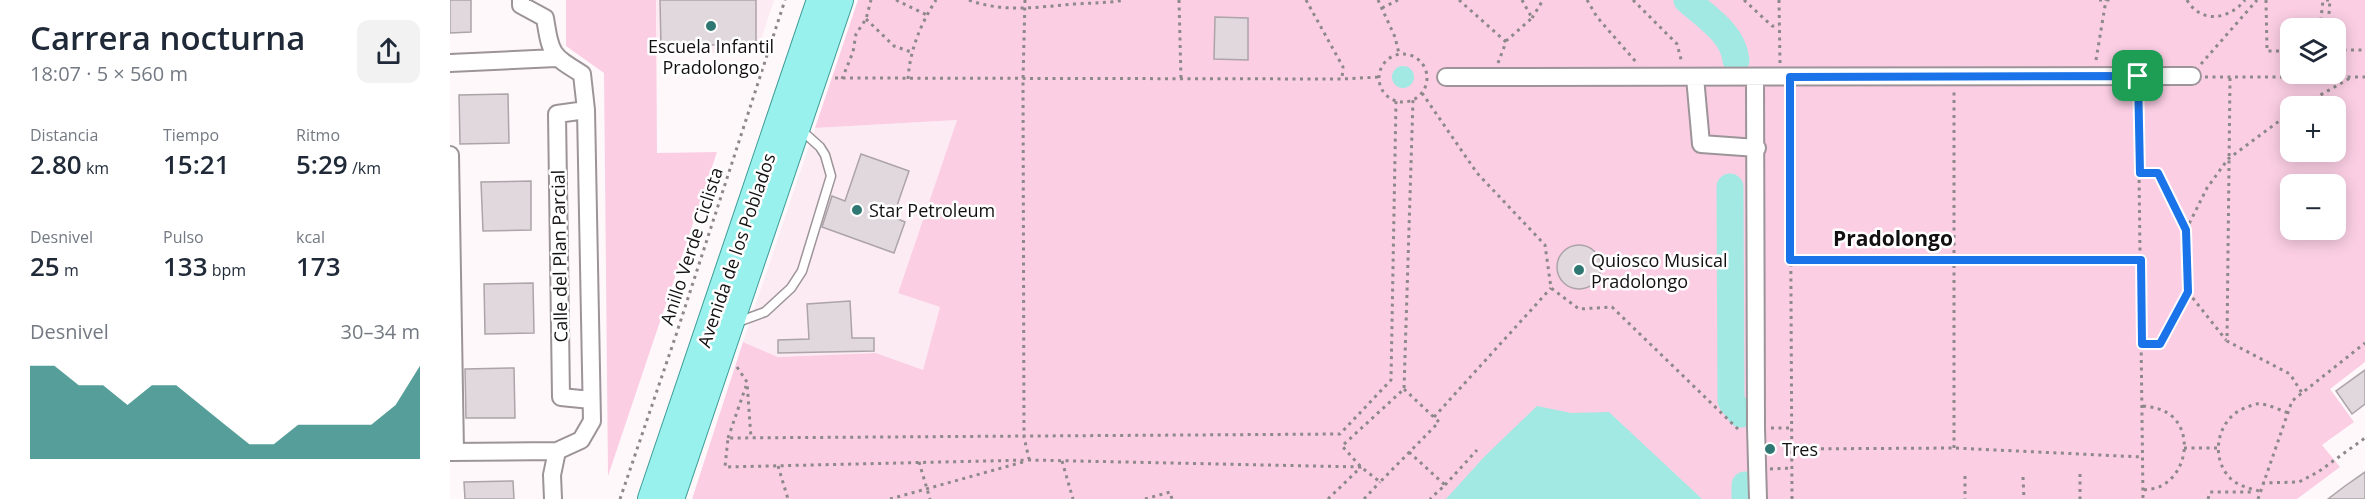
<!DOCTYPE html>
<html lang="es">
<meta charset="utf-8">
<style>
:root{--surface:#fff;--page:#f2f2f3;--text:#1f2937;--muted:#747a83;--accent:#0f766e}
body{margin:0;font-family:"Open Sans",sans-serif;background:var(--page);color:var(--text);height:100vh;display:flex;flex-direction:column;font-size:22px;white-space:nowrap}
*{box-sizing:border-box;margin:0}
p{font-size:20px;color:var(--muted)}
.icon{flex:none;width:33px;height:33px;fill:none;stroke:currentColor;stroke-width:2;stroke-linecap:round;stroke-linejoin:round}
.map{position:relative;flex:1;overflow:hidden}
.details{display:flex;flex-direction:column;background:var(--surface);width:450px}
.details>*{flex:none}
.fabs{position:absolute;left:1830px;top:18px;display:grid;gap:12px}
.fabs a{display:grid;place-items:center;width:66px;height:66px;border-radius:12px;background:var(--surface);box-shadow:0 3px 15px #0003;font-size:30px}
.pin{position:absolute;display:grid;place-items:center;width:51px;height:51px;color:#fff;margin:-26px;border-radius:12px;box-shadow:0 3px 9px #0006}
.round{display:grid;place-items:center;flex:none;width:63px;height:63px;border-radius:12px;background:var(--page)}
.overview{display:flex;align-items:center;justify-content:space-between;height:102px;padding:0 30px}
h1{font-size:33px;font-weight:600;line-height:45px}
.metrics{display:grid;grid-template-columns:repeat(3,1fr);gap:9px;height:102px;padding:6px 30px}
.metrics div{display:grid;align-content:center}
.metrics b{font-size:26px;font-weight:600}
.metrics small{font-size:16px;font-weight:400}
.metrics p{font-size:16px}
.chart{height:168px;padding:12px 30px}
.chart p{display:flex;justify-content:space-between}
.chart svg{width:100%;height:108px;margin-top:6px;fill:var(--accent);opacity:.7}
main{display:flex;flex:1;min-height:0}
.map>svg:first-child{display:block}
</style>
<main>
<section class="details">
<div class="overview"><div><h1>Carrera nocturna</h1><p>18:07 · 5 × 560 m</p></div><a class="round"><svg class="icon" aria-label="share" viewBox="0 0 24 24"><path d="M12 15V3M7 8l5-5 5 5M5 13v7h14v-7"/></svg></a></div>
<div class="metrics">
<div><p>Distancia</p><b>2.80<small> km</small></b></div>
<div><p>Tiempo</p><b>15:21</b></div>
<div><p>Ritmo</p><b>5:29<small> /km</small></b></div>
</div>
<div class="metrics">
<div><p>Desnivel</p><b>25<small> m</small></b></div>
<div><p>Pulso</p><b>133<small> bpm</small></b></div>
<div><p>kcal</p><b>173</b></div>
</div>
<div class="chart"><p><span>Desnivel</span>30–34 m</p>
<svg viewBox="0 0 160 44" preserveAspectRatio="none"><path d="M0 44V6L10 6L20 14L30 14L40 22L50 14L60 14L70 22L80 30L90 38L100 38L110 30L120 30L130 30L140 30L150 22L160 6V44z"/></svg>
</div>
</section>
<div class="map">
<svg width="1915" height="499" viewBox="0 0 1915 499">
<rect width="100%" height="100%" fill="#fff8fb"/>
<path fill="#fcebf3" d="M 206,0 L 324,0 L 307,52 L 207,54 Z
M 507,120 L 448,292 L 490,307 L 473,371 L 426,353 L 328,357 L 293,342 L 365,128 Z"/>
<path fill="#fbcee4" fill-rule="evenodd" d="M 116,0 L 206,0 L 207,153 L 267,152 L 158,476 L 154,73 L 116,46 Z
M 408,0 L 1915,0 L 1915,362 L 1880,389 L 1904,422 L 1872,445 L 1890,467 L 1847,499 L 242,499 L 293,342 L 328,357 L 426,353 L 473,370 L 490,307 L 448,293 L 507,120 L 365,128 ZM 1840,28 L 1886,28 L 1886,74 L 1840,74 ZM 1840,106 L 1886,106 L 1886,152 L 1840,152 ZM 1840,184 L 1886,184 L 1886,230 L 1840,230 Z"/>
<path fill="#a2e9e3" d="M942 77a11 11 0 1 1 22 0a11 11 0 1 1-22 0Z
M 1087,406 L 1121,413 L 1159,412 L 1252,499 L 996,499 L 1034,457 Z"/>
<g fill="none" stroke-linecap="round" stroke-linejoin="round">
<path stroke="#a2e9e3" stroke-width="27" d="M 1237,0 C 1256,17 1283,33 1286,60
M 1280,187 L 1281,401 L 1291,414
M 1295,485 L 1295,499"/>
</g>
<path fill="#e0d8dc" stroke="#aca4a8" stroke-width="1.5" d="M 0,0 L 21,0 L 21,32 L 0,33 Z
M 210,0 L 306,0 L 306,44 L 211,46 Z
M 765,17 L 798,18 L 798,60 L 764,59 Z
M 58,94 L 59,143 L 10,144 L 9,95 Z
M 411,154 L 459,171 L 443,217 L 455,222 L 444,253 L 372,227 L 382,196 L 395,201 Z
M 81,181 L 81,230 L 33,231 L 31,182 Z
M1107 267a22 22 0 1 1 44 0a22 22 0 1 1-44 0Z
M 83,283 L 84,333 L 35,334 L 34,284 Z
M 400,301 L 402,338 L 424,338 L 424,351 L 328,353 L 328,340 L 359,339 L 357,304 Z
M 64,368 L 65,418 L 16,418 L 15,369 Z
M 1915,370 L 1915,404 L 1902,414 L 1886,391 Z
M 1915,472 L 1915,499 L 1878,499 L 1895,486 Z
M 63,481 L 64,499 L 15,499 L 14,482 Z"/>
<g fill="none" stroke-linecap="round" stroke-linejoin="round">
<defs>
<path id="lane" d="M 285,323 L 315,312 L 341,288 L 352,271 L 381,176 L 375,155 L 370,147 L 350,129"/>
<path id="street" d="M 0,63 L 106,58
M 996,77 L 1742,76
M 1245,77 L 1251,144 L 1307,148
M 1305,77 L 1306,428 L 1308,499
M 136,110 L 107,114 L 111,397 L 141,400
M 0,155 L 5,452
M 0,452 L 107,451 L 131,440 L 142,421 L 136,110 L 132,74 C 101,55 101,55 95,18 L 71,5 L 71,0
M 103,499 L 102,475 L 107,451"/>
<path id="primary" d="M 201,499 L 370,0
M 221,499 L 390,0"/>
</defs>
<use href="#lane" stroke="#9c9498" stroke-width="11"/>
<use href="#street" stroke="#9c9498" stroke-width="20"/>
<use href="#primary" stroke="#3d9c97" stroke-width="28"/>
<path stroke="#8d888a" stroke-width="3" stroke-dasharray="3 4.5" stroke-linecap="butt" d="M 446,0 L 477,15
M 519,0 C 553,13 589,7 624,4 C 642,3 658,3 675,0
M 575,0 L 573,79 L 574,437 L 579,459
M 729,0 L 731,79
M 856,0 L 893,67 L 892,79
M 928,0 L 945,37 L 949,54
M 1009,0 L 1056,42 L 1048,63
M 1137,0 L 1147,17 L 1186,62
M 1183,0 L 1227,44 L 1232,63
M 1294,0 L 1322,26 L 1329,26
M 1329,0 L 1330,63
M 1649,0 L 1663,0
M 1737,0 C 1751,24 1779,20 1795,0
M 1816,0 L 1817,51 L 1840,51
M 1876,0 L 1880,0 L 1878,28
M 932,8 L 948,0
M 1082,18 L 1093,0
M 416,19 L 444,46 L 461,52
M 1870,28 L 1873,0
M 1056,41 L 1082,18 L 1072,0
M 1886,50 L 1915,50
M929 78a24 24 0 1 1 48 0a24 24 0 1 1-48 0Z
M 1646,60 L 1656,0
M 1751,64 L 1807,0
M 1755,77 L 1915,77
M 385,78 L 892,79 L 929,77
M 1780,78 L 1777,341 L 1840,374 L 1852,393
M 392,79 L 403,52 L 406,34 L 416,19 L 421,0
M 458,79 C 460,50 470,25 486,0
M 1688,90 L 1693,499
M 1340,91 L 1342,499
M 972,93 L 1027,173 L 1095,245 L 1101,288 L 1129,309 L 1162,307 L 1290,431
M 1851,106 L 1902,77
M 1690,173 L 1708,173 L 1736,230 L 1738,292 L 1710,344 L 1692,344
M 1736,230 L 1757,188 L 1778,159 L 1840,113
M 1340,260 L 1691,260
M 1738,292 L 1776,340
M 287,367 L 297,382 L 301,438
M 954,389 L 989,422 L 930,482 L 911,467 L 892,446 L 954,389 L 963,100
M 1693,406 C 1704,407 1714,409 1723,417 C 1743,437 1735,474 1711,486 C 1706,489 1699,489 1693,490
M 984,417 L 1101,288
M 1321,428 L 1341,428
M 278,438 L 296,386
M 1504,448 L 1504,90
M 1734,448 L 1767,448
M 1341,449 L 1504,448 L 1692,457
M 959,452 L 995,485 L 980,499
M 612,461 L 623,499
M 469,462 L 480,499
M 328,466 L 338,499
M 911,467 L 579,460 L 275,467 L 278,438 L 890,434 L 941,380 L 946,101
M 1320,469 L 1341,468
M 1630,474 L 1630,499
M 1515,476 L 1515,499
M 1573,477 L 1574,499
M 1812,483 L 1849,482 L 1868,472 L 1915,438
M 995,485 L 1027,450
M 1809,491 C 1799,488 1788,486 1780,478 C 1758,455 1769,415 1798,407 C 1802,405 1807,403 1811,404 C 1820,405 1830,410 1838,413
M 170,499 L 226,335 L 335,0
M 440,499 L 573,462
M 695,499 L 720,492 L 722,499
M 878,499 L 911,467
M 914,499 L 930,482
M 1758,499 L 1760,492 L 1805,492
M 1808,499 L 1842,401 L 1915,343"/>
<use href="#lane" stroke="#fff" stroke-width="8"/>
<use href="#street" stroke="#fff" stroke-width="16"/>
<use href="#primary" stroke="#98f1ec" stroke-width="26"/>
</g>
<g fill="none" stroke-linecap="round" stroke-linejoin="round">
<defs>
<path id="route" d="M 1688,76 L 1690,173 L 1708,173 L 1736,230 L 1738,292 L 1710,344 L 1692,344 L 1691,260 L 1340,260 L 1340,77 Z"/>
</defs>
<use href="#route" stroke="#fff" stroke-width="12"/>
<use href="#route" stroke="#1a73e8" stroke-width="8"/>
</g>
<g fill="#2f7773" stroke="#fff" stroke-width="2">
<circle cx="261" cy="26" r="6"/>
<circle cx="407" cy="210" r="6"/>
<circle cx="1129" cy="270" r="6"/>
<circle cx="1320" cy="449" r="6"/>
</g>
<g text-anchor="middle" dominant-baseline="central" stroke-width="5" stroke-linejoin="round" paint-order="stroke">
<g font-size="18" fill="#131012" stroke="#fff" text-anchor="start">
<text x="261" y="46" text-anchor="middle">Escuela Infantil<tspan x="261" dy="21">Pradolongo</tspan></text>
<text x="419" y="210">Star Petroleum</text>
<text x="1141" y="260">Quiosco Musical<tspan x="1141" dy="21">Pradolongo</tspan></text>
<text x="1332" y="449">Tres</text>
</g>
<g font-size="18" fill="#131012" stroke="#fff">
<text transform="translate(241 246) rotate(-72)">Anillo Verde Ciclista</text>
<text transform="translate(286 250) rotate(-71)">Avenida de los Poblados</text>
<text transform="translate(109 256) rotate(-91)">Calle del Plan Parcial</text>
</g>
<g font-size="21" font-weight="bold" fill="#131012" stroke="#fff">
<text x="1443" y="238">Pradolongo</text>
</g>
</g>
</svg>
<div class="fabs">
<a><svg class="icon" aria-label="layers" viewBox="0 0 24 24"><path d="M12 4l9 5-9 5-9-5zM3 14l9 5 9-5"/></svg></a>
<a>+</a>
<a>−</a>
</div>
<div class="pin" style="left:1688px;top:76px;background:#1e9e55"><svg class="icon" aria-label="arrive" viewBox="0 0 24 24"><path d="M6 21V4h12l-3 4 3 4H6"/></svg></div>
</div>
</main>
